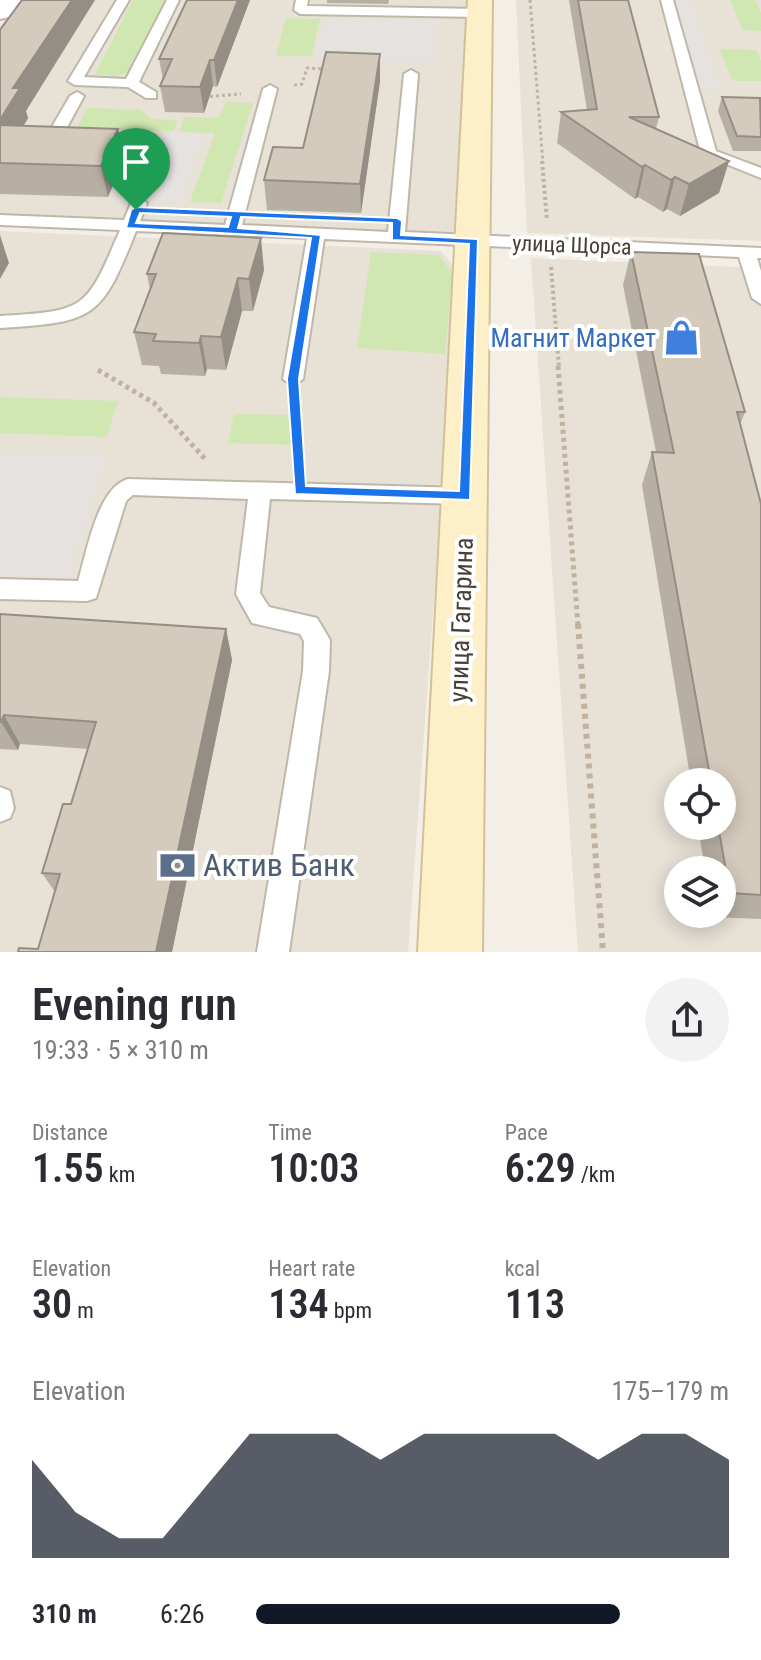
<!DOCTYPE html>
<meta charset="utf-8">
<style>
:root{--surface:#fff;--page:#f2f2f3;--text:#2b2b33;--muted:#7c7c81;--accent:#111827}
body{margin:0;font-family:"Roboto Condensed",sans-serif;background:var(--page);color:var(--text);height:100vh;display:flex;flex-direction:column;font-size:30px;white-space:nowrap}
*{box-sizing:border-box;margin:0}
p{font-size:26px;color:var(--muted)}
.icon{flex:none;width:44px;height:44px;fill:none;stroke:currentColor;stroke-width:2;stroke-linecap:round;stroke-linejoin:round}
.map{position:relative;height:952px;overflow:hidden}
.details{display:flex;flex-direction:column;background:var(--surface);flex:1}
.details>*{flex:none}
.fabs{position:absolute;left:664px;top:768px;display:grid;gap:16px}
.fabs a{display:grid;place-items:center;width:72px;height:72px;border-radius:50%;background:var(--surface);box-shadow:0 4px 20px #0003;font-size:40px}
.pin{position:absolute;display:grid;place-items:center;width:68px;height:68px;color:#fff;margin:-82px -34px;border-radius:50% 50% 50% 0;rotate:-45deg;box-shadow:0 0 8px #0007}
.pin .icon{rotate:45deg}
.round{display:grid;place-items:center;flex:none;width:84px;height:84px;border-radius:42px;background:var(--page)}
.overview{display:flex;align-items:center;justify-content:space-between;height:136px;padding:0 32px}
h1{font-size:44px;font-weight:600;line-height:60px}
.metrics{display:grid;grid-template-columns:repeat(3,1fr);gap:12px;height:136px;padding:8px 32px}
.metrics div{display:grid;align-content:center}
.metrics b{font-size:40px;font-weight:600}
.metrics small{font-size:22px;font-weight:400}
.metrics p{font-size:22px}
.chart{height:224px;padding:16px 32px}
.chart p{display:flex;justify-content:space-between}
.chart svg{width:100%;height:144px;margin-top:8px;fill:var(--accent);opacity:.7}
ul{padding:0 32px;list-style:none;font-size:26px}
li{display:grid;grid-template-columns:128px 96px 1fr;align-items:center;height:60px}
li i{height:20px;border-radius:10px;background:var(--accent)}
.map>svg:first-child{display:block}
</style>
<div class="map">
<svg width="761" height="952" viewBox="0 0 761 952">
<rect width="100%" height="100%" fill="#f3efe7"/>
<path fill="#e7e1d6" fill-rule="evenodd" d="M 19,0 L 467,0 L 462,227 L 450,234 L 0,214 L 0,26 Z
M 516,0 L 761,0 L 761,241 L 527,233 Z
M 0,231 L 441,251 L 458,271 L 408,952 L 0,952 Z
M 531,258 L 761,268 L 761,952 L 578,952 ZM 678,782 L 722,782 L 722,826 L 678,826 ZM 678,870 L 722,870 L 722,914 L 678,914 Z"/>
<path fill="#d0e7b1" d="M 133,0 L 165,0 L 128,72 L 117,76 L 95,74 Z
M 730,0 L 755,0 L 761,13 L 761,31 L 743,30 Z
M 286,18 L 320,19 L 312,56 L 276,56 Z
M 719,49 L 756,50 L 761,61 L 761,81 L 733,81 Z
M 226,102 L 253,103 L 221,203 L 190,202 L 215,133 L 179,132 L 184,117 L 219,118 Z
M 87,108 L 141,110 L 151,119 L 177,120 L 174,131 L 77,129 Z
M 371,252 L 438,255 L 452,272 L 445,354 L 357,348 Z
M 0,397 L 118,401 L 107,437 L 0,433 Z
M 234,414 L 299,415 L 296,445 L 228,443 Z"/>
<path fill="#e5e2df" d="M 673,0 L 691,0 L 722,93 L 702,92 Z
M 324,18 L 438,20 L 436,62 L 315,59 Z
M 144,133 L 205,134 L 182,204 L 115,202 Z
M 0,451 L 107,453 L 69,577 L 0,575 Z"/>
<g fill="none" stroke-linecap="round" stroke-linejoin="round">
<defs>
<path id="service" d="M 117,0 L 129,0 L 84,77 L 126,79 L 167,0 L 179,0 L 139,82 L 156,92 L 156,98 L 146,98 L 128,87 L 75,85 L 68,81 Z
M 296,0 L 308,0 L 307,6 L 480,9 L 486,13 L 480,17 L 300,14 L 294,10 Z
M 661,0 L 673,0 L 716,151 L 761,168 L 761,178 L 701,154 Z
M 411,70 L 418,74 L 405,232 L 761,248 L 761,258 L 757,258 L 761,271 L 761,304 L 752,298 L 739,257 L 324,239 L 303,379 L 293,386 L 283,379 L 307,238 L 136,231 C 101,319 95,322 0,328 L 0,316 C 86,311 86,310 120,230 L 0,225 L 0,215 L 124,220 L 131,203 L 139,198 L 147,203 L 140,221 L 225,225 L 263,89 L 270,85 L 277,89 L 242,225 L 388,232 L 404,74 Z
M 77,92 L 84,96 L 64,133 L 142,135 L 147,137 L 147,143 L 49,140 L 46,137 L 70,96 Z
M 128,479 L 465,488 L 473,490 L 476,496 L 473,502 L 465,504 L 270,499 L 260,593 L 269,607 L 317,618 L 330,640 L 329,671 L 289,952 L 257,952 L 303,671 L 304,641 L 300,634 L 252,623 L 236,594 L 248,499 L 133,495 L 126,501 L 96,598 L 87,601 L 0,599 L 0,579 L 78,581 C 87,552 97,488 128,479 Z
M 0,787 L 10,791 L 14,808 L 10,818 L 0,822 Z"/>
<path id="minor" d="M 0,0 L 21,0 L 9,17 L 0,19 Z"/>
<path id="secondary" d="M 468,0 L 492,0 L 482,952 L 418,952 Z"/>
</defs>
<use href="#service" stroke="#bfb7aa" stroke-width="4"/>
<use href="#minor" stroke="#bfb7aa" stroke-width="4"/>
<use href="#secondary" stroke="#d2c198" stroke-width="4"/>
<path stroke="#c0b29c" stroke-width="3" stroke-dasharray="3 3" stroke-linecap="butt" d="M 530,0 L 543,163
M 294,85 L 302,84 L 307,68 L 328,69
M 204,97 L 241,94"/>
<path stroke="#c0b29c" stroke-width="4" stroke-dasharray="3 3" stroke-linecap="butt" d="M 542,161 L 547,221
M 128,183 L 137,162
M 551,267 L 559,368"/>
<path stroke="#c0b29c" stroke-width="5" stroke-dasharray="4 4" stroke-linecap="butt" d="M 558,366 L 578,626
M 98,370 L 154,403 L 207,461
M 295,404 L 298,466"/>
<path stroke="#c0b29c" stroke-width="6" stroke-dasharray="5 5" stroke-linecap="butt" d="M 578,624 L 603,952"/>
<use href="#service" fill="#fff" fill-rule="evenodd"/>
<use href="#minor" fill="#fff" fill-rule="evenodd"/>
<use href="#secondary" fill="#fdefc7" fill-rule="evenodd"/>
</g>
<path fill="#b7afa3" d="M 250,0 L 217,87 L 213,86 L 204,113 L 165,112 L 160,86 L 163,80 L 159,59 Z
M 327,0 L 389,0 L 388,4 L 327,3 Z
M 569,0 L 628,0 L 659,117 L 656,129 L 729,161 L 719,193 L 680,216 L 667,209 L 663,212 L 638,197 L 635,199 L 557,143 L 561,112 L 587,110 Z
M 0,30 L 28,118 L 23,126 L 118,129 L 124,159 L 108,197 L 0,194 Z
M 380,54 L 380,81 L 361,213 L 267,210 L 264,180 L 303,148 Z
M 722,97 L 761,100 L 761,151 L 733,151 L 718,111 Z
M 631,252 L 745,412 L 740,425 L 761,504 L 761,919 L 712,917 L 712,914 L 722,914 L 722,870 L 705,870 L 698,826 L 722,826 L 722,782 L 691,782 L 642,485 L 652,452 L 656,452 L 623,285 Z
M 264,270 L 253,311 L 242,311 L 226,370 L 207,369 L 205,376 L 161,374 L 159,366 L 142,365 L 134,332 L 150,290 L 147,274 Z
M 0,614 L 226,629 L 232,660 L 172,952 L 18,952 L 38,949 L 55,892 L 42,873 L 71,804 L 88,749 L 20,744 L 18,750 L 0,749 Z"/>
<path fill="#958e84" d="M 72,0 L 95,0 L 26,111 L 28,118 L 6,156 L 0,136 L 0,120 L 13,88 Z
M 238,0 L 250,0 L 217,87 L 214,60 Z
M 380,54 L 380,81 L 361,213 L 360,184 Z
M 210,60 L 213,86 L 204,113 L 200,87 Z
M 118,129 L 124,159 L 108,197 L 101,166 Z
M 729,161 L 719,193 L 680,216 L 689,184 Z
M 645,165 L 638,197 L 635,199 L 642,167 Z
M 675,177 L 667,209 L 663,212 L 671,180 Z
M 0,235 L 9,263 L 0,279 Z
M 261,238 L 264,270 L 253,311 L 249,279 Z
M 238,278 L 242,311 L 226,370 L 221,337 Z
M 201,336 L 207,369 L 205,376 L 199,343 Z
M 226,629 L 232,660 L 172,952 L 156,952 Z
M 4,715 L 20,744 L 18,750 L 1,722 Z"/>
<path fill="#d5cbbd" stroke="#958e84" stroke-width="2" d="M 22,0 L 72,0 L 13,88 L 20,88 L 0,120 L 0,30 Z
M 187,0 L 238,0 L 214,60 L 210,60 L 200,87 L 160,86 L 172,59 L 159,59 Z
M 578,0 L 628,0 L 659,117 L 629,117 L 729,161 L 689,184 L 675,177 L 671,180 L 645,165 L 642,167 L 561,112 L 597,109 Z
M 326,52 L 380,54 L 360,184 L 264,180 L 273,147 L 303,148 Z
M 722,97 L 760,98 L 761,137 L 737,136 Z
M 0,125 L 118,129 L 101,166 L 0,163 Z
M 163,233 L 261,238 L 249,279 L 238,278 L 221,337 L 201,336 L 199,343 L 153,341 L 156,334 L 134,332 L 156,274 L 147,274 Z
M 631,252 L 699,254 L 745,412 L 737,412 L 761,504 L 761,895 L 730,893 L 718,826 L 722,826 L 722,782 L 711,782 L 652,452 L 674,453 Z
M 0,614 L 226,629 L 156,952 L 18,952 L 19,948 L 38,949 L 60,874 L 42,873 L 63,804 L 71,804 L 96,722 L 4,715 L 1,722 L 0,722 Z"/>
<path fill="#1a73e8" stroke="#fff" stroke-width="2" fill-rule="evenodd" d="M 136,207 L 397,218 L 402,221 L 401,235 L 478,239 L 470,500 L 295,494 L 287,379 L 311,238 L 126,228 L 131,210 ZM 140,213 L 231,217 L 228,227 L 136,223 ZM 241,217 L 392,223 L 392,240 L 469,244 L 459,491 L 306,486 L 299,379 L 321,235 L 238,228 Z"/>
<defs>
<symbol id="shop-bare" viewBox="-9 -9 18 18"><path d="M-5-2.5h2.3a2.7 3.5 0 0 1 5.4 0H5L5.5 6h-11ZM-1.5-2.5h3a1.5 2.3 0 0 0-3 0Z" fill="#3f7fe0" stroke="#fff" stroke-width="2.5" paint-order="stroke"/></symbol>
<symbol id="bank-bare" viewBox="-9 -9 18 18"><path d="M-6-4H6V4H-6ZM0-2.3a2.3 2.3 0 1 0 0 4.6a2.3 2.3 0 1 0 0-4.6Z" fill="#5c6f8a" stroke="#fff" stroke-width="2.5" paint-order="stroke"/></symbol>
</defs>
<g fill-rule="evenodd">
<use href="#shop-bare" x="656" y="312" width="51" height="51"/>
<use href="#bank-bare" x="152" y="840" width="51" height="51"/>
</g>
<g text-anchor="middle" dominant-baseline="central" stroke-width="8" stroke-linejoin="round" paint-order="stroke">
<g font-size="22" fill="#464036" stroke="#fff">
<text transform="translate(572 245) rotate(2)">улица Щорса</text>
</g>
<g font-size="26" fill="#366cbe" stroke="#fff" text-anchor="end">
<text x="656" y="338">Магнит Маркет</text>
</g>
<g font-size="26" fill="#464036" stroke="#fff">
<text transform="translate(461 620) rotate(-88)">улица Гагарина</text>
</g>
<g font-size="32" fill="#4e5e75" stroke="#fff" text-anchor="start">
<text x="203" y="865">Актив Банк</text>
</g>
</g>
</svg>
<div class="fabs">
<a><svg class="icon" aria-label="locate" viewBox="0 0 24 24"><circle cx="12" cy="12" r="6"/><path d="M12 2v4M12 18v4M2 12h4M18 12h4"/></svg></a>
<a><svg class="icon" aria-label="layers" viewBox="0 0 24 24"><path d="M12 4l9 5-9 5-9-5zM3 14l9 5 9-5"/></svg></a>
</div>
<div class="pin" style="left:136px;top:210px;background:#1e9e55"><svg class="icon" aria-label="arrive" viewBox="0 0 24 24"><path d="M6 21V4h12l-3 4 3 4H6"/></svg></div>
</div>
<section class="details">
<div class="overview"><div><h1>Evening run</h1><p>19:33 · 5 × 310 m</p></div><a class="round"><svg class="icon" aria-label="share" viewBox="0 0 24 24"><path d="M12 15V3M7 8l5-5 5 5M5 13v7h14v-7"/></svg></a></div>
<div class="metrics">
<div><p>Distance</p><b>1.55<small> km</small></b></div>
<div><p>Time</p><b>10:03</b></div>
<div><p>Pace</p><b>6:29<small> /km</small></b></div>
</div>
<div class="metrics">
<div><p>Elevation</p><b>30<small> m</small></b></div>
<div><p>Heart rate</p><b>134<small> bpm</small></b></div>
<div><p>kcal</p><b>113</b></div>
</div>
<div class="chart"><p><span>Elevation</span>175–179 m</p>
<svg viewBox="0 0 160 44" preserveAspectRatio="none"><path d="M0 44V14L10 30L20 38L30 38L40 22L50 6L60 6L70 6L80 14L90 6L100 6L110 6L120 6L130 14L140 6L150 6L160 14V44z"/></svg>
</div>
<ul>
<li><b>310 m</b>6:26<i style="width:77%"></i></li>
</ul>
</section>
